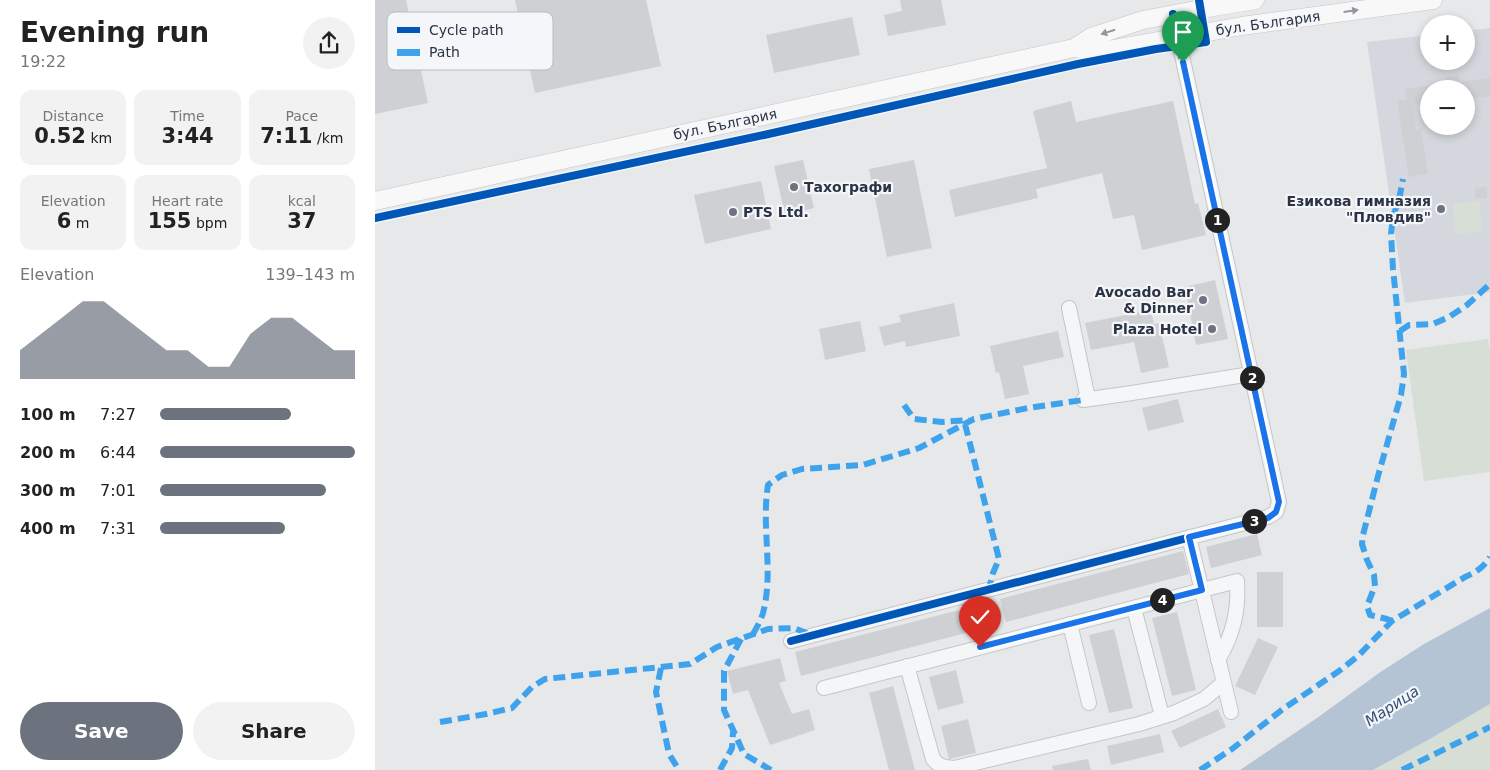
<!DOCTYPE html>
<meta charset="utf-8">
<style>
:root{--surface:#fff;--page:#f2f2f2;--text:#222;--muted:#767676;--accent:#6c737f}
body{margin:0;font-family:"DejaVu Sans",sans-serif;background:var(--page);color:var(--text);height:100vh;display:flex;flex-direction:column;font-size:19px;white-space:nowrap}
*{box-sizing:border-box;margin:0}
p{font-size:16px;color:var(--muted)}
.icon{flex:none;width:28px;height:28px;fill:none;stroke:currentColor;stroke-width:2;stroke-linecap:round;stroke-linejoin:round}
.map{position:relative;flex:1;overflow:hidden}
.drawer{display:flex;flex-direction:column;background:var(--surface);width:375px}
.drawer>*{flex:none}
.controls{position:absolute;left:1045px;top:15px;display:grid;gap:10px}
.controls a{display:grid;place-items:center;width:55px;height:55px;border-radius:50%;background:var(--surface);box-shadow:0 2px 8px #0003;font-size:25px}
.pin{position:absolute;display:grid;place-items:center;width:42px;height:42px;color:#fff;margin:-51px -21px;border-radius:50% 50% 50% 0;rotate:-45deg;box-shadow:0 0 5px #0007}
.pin .icon{rotate:45deg}
.km{position:absolute;width:25px;height:25px;margin:-12px;border-radius:50%;background:#222;color:#fff;font-size:14px;line-height:25px;text-align:center}
.round{display:grid;place-items:center;flex:none;width:52px;height:52px;border-radius:26px;background:var(--page)}
.headline{display:flex;align-items:center;justify-content:space-between;height:85px;padding:0 20px}
h1{font-size:28px;font-weight:700;line-height:38px}
.stats{display:grid;grid-template-columns:repeat(3,1fr);gap:8px;height:85px;padding:5px 20px}
.stats div{display:grid;align-content:center;border-radius:12px;background:var(--page);text-align:center}
.stats b{font-size:21px;font-weight:700}
.stats small{font-size:14px;font-weight:400}
.stats p{font-size:14px}
.chart{height:140px;padding:10px 20px}
.chart p{display:flex;justify-content:space-between}
.chart svg{width:100%;height:90px;margin-top:5px;fill:var(--accent);opacity:.7}
.button{display:flex;gap:10px;margin-top:auto;padding:10px 20px}
.button a{flex:1;height:58px;border-radius:30px;background:var(--accent);color:#fff;font-size:20px;font-weight:700;line-height:58px;text-align:center}
.button a+a{background:var(--page);color:var(--text)}
ul{padding:0 20px;list-style:none;font-size:16px}
li{display:grid;grid-template-columns:80px 60px 1fr;align-items:center;height:38px}
li i{height:12px;border-radius:6px;background:var(--accent)}
main{display:flex;flex:1;min-height:0}
.map>svg:first-child{display:block}
</style>
<main>
<section class="drawer">
<div class="headline"><div><h1>Evening run</h1><p>19:22</p></div><a class="round"><svg class="icon" aria-label="share" viewBox="0 0 24 24"><path d="M12 15V3M7 8l5-5 5 5M5 13v7h14v-7"/></svg></a></div>
<div class="stats">
<div><p>Distance</p><b>0.52<small> km</small></b></div>
<div><p>Time</p><b>3:44</b></div>
<div><p>Pace</p><b>7:11<small> /km</small></b></div>
</div>
<div class="stats">
<div><p>Elevation</p><b>6<small> m</small></b></div>
<div><p>Heart rate</p><b>155<small> bpm</small></b></div>
<div><p>kcal</p><b>37</b></div>
</div>
<div class="chart"><p><span>Elevation</span>139–143 m</p>
<svg viewBox="0 0 160 44" preserveAspectRatio="none"><path d="M0 44V30L10 22L20 14L30 6L40 6L50 14L60 22L70 30L80 30L90 38L100 38L110 22L120 14L130 14L140 22L150 30L160 30V44z"/></svg>
</div>
<ul>
<li><b>100 m</b>7:27<i style="width:67%"></i></li>
<li><b>200 m</b>6:44<i style="width:100%"></i></li>
<li><b>300 m</b>7:01<i style="width:85%"></i></li>
<li><b>400 m</b>7:31<i style="width:64%"></i></li>
</ul>
<div class="button"><a>Save</a><a>Share</a></div>
</section>
<div class="map">
<svg width="1115" height="770" viewBox="0 0 1115 770">
<rect width="100%" height="100%" fill="#e6e8ea"/>
<path fill="#d4d7dd" fill-rule="evenodd" d="M 1115,28 L 1115,292 L 1030,303 L 992,42 L 1054,35 L 1054,61 L 1091,61 L 1091,31 ZM 1054,89 L 1091,89 L 1091,126 L 1054,126 Z"/>
<path fill="#d6ded6" d="M 1105,201 L 1107,232 L 1080,234 L 1078,203 Z
M 1113,339 L 1115,352 L 1115,472 L 1049,481 L 1031,350 Z
M 1115,704 L 1115,770 L 998,770 L 1053,740 Z"/>
<path fill="#b4c4d5" d="M 1115,608 L 1115,704 L 1053,740 L 998,770 L 865,770 L 942,718 L 1004,673 L 1049,644 Z"/>
<path fill="#ced0d3" d="M 0,0 L 31,0 L 53,103 L 0,114 Z
M 140,0 L 271,0 L 286,66 L 160,93 Z
M 525,0 L 566,0 L 571,25 L 513,36 L 509,15 L 527,11 Z
M 477,17 L 485,55 L 399,73 L 391,35 Z
M 1084,75 L 1085,82 L 1115,78 L 1115,96 L 1091,99 L 1091,89 L 1073,89 L 1071,77 Z
M 1054,86 L 1054,103 L 1038,105 L 1041,130 L 1046,129 L 1053,174 L 1034,177 L 1022,101 L 1032,99 L 1030,89 Z
M 696,101 L 701,122 L 798,101 L 820,204 L 823,203 L 831,235 L 767,250 L 759,215 L 738,219 L 727,173 L 661,189 L 663,198 L 580,217 L 574,190 L 672,168 L 658,111 Z
M 428,160 L 439,208 L 410,215 L 399,166 Z
M 539,160 L 557,248 L 512,257 L 494,169 Z
M 386,181 L 396,229 L 330,244 L 319,195 Z
M 1112,187 L 1112,198 L 1100,198 L 1100,188 Z
M 840,280 L 853,339 L 821,345 L 810,287 Z
M 579,303 L 585,336 L 531,347 L 530,341 L 509,346 L 504,327 L 526,322 L 524,315 Z
M 776,310 L 779,324 L 784,323 L 794,367 L 766,373 L 759,342 L 716,350 L 710,323 Z
M 485,321 L 491,351 L 450,360 L 444,329 Z
M 683,331 L 689,357 L 648,366 L 654,394 L 630,399 L 624,372 L 621,373 L 615,346 Z
M 803,399 L 809,422 L 773,431 L 767,408 Z
M 882,534 L 887,555 L 836,568 L 831,547 Z
M 808,551 L 814,574 L 631,622 L 625,599 Z
M 882,572 L 908,572 L 908,627 L 882,627 Z
M 604,605 L 610,628 L 426,676 L 420,652 Z
M 802,612 L 821,690 L 797,696 L 777,618 Z
M 739,629 L 758,708 L 734,713 L 714,635 Z
M 883,638 L 903,647 L 880,695 L 860,686 Z
M 405,658 L 411,681 L 404,683 L 417,714 L 434,709 L 440,730 L 395,745 L 373,690 L 358,694 L 352,671 Z
M 581,670 L 589,703 L 563,710 L 554,677 Z
M 518,686 L 540,770 L 514,770 L 494,693 Z
M 843,709 L 851,727 L 805,748 L 796,731 Z
M 593,719 L 601,753 L 574,759 L 566,726 Z
M 785,734 L 789,752 L 736,765 L 732,746 Z
M 713,759 L 716,770 L 678,770 L 677,766 Z"/>
<g fill="none" stroke-linecap="round" stroke-linejoin="round">
<defs>
<path id="minor" d="M 694,308 L 713,399
M 708,400 L 757,393 L 876,374
M 814,537 L 856,712
M 759,608 L 787,716
M 695,624 L 714,703
M 416,641 L 893,517 L 901,512 L 904,502 L 798,14
M 532,666 L 558,759 C 564,767 570,767 579,768 L 764,724 L 799,713 L 829,699 L 848,683
M 449,688 L 862,581 C 864,611 858,635 843,660"/>
<path id="major" d="M 699,48 L 721,52 L 867,26 L 1058,0
M 0,201 L 699,48 L 716,37 L 768,20 L 826,9 L 880,0"/>
</defs>
<use href="#minor" stroke="#c4c6c8" stroke-width="16"/>
<use href="#major" stroke="#c2c5c8" stroke-width="19"/>
<use href="#minor" stroke="#f5f6f7" stroke-width="14"/>
<use href="#major" stroke="#f8f8f8" stroke-width="18"/>
<path stroke="#3ea3ec" stroke-width="6" stroke-dasharray="12 6" stroke-linecap="butt" d="M 1025,331 L 1034,325 L 1058,324 L 1074,317 L 1092,305 L 1115,284
M 529,405 L 539,419 L 567,422 L 594,420
M 590,424 L 624,559 L 618,573 L 614,589
M 1017,621 L 1012,619 L 995,615 L 992,606 L 1000,586 L 999,575 L 992,560 L 987,544 L 988,535 L 1003,476 L 1026,395 L 1029,374 L 1018,269 L 1016,234 L 1018,216 L 1024,200 L 1028,179
M 378,634 C 382,627 386,620 388,613 C 399,571 386,527 393,485 L 407,475 L 427,469 L 488,465 L 544,448 L 599,419 L 653,408 L 708,400
M 366,639 L 349,671 L 349,710 L 369,754 L 396,770
M 286,668 L 281,692 L 294,754 L 304,770
M 65,722 L 111,714 L 137,708 L 157,687 L 170,679 L 315,664 L 342,647 L 393,629 L 419,628 L 436,635
M 345,770 L 357,748 L 358,732
M 825,770 L 857,749 L 908,709 L 964,671 L 983,656 L 1017,621 L 1090,577 C 1101,572 1108,568 1115,557
M 1027,770 L 1115,727"/>
<defs>
<path id="cycleway" d="M 0,218 L 389,135 L 703,64 L 781,49 L 831,42 L 824,0
M 416,641 L 893,517 L 901,512 L 904,502 L 798,14"/>
</defs>
<use href="#cycleway" stroke="#f4f6f9" stroke-width="11"/>
<use href="#cycleway" stroke="#0057b8" stroke-width="8"/>
</g>
<defs><path id="oneway-solid" d="M-6-.8H1V-3.2L6.5 0L1 3.2V.8H-6Z" transform="scale(1.25)"/></defs>
<g fill="#92969e">
<use href="#oneway-solid" transform="translate(976 11) rotate(-8)"/>
<use href="#oneway-solid" transform="translate(733 32) rotate(162)"/>
</g>
<g fill="none" stroke-linecap="round" stroke-linejoin="round">
<defs>
<path id="route" d="M 605,647 L 827,590 L 814,537 L 893,518 L 901,512 L 904,502 L 808,62"/>
</defs>
<use href="#route" stroke="#fff" stroke-width="10"/>
<use href="#route" stroke="#1a73e8" stroke-width="6"/>
</g>
<g fill="#6c737f" stroke="#f4f6f9" stroke-width="2">
<circle cx="419" cy="187" r="5"/>
<circle cx="1066" cy="209" r="5"/>
<circle cx="358" cy="212" r="5"/>
<circle cx="828" cy="300" r="5"/>
<circle cx="837" cy="329" r="5"/>
</g>
<g text-anchor="middle" dominant-baseline="central" stroke-width="4.5" stroke-linejoin="round" paint-order="stroke">
<g font-size="14" fill="#2b3445" stroke="#f4f6f9">
<text transform="translate(893 23) rotate(-8)">бул. България</text>
<text transform="translate(350 124) rotate(-12)">бул. България</text>
</g>
<g font-size="14" font-weight="bold" fill="#2b3445" stroke="#f4f6f9" text-anchor="end">
<text x="429" y="187" text-anchor="start">Тахографи</text>
<text x="1056" y="201">Езикова гимназия<tspan x="1056" dy="16">"Пловдив"</tspan></text>
<text x="368" y="212" text-anchor="start">PTS Ltd.</text>
<text x="818" y="292">Avocado Bar<tspan x="818" dy="16">&amp; Dinner</tspan></text>
<text x="827" y="329">Plaza Hotel</text>
</g>
<g font-size="15" font-style="italic" fill="#34527a" stroke="#f4f6f9">
<text transform="translate(1017 706) rotate(-33)">Марица</text>
</g>
</g>
<rect x="12" y="12" width="166" height="58" rx="8" fill="#f4f6f9" stroke="#b8bcc3" stroke-width="1"/>
<rect x="22" y="27" width="23" height="6" fill="#0057b8"/>
<rect x="22" y="49" width="23" height="7" fill="#3ea3ec"/>
<g font-size="14" fill="#2b3445">
<text x="54" y="35">Cycle path</text>
<text x="54" y="57">Path</text>
</g>
</svg>
<div class="controls">
<a>+</a>
<a>−</a>
</div>
<div class="pin" style="left:808px;top:62px;background:#1e9e55"><svg class="icon" aria-label="arrive" viewBox="0 0 24 24"><path d="M6 21V4h12l-3 4 3 4H6"/></svg></div>
<div class="pin" style="left:605px;top:647px;background:#d93025"><svg class="icon" aria-label="check" viewBox="0 0 24 24"><path d="M5 12l5 5 9-10"/></svg></div>
<b class="km" style="left:842px;top:220px">1</b>
<b class="km" style="left:877px;top:378px">2</b>
<b class="km" style="left:879px;top:521px">3</b>
<b class="km" style="left:787px;top:600px">4</b>
</div>
</main>
